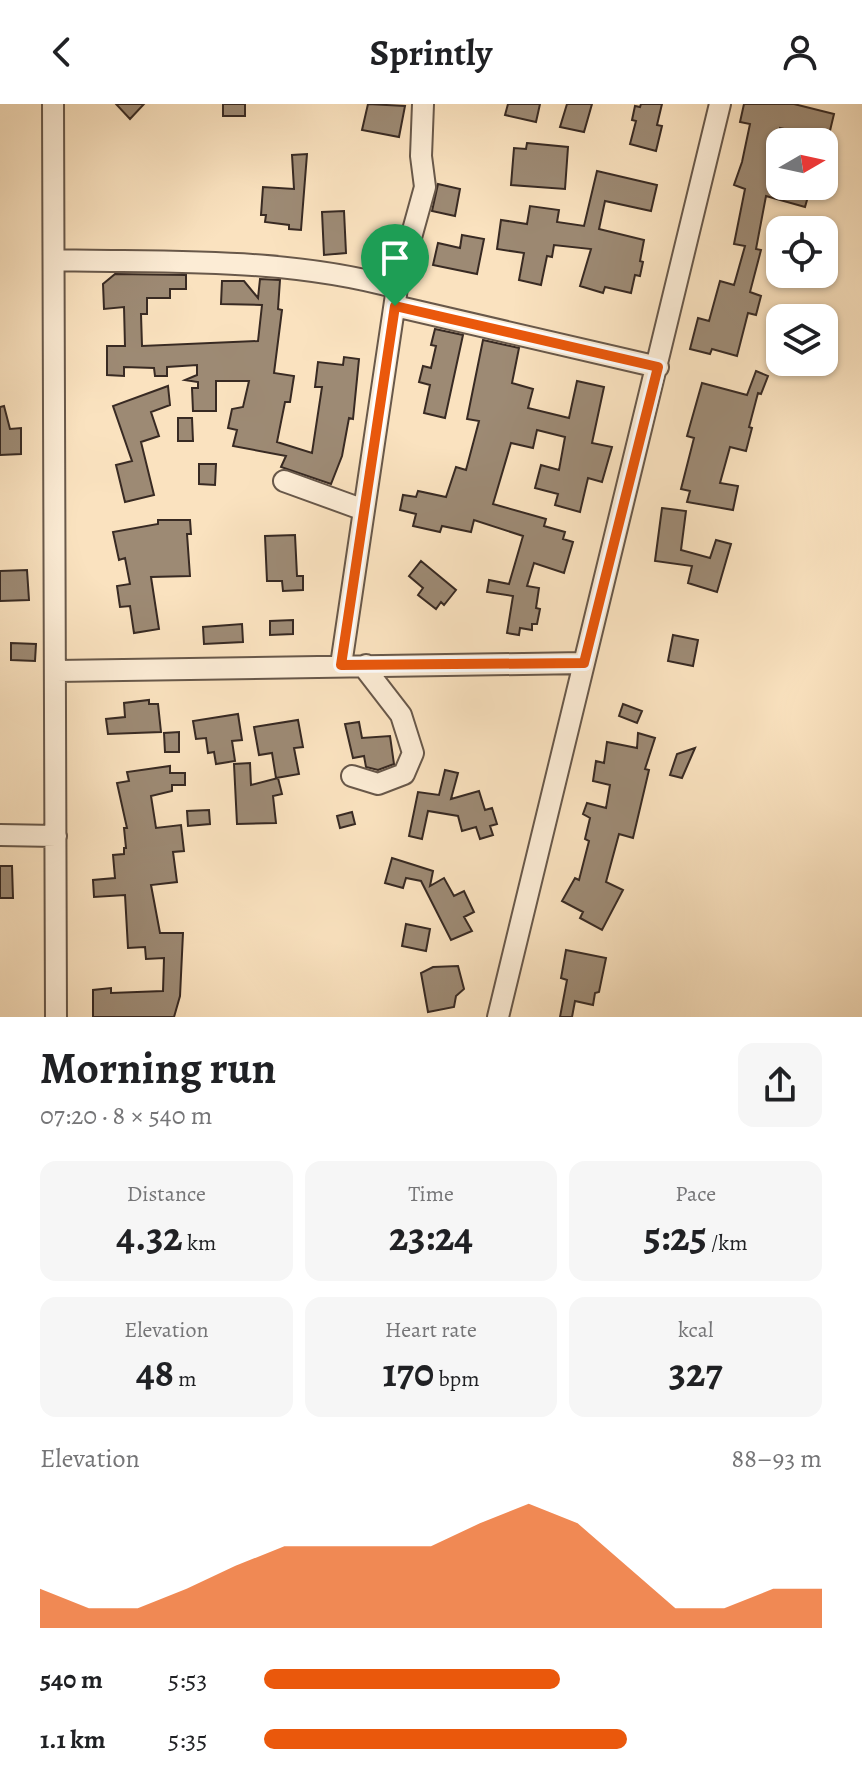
<!DOCTYPE html>
<meta charset="utf-8">
<style>
:root{--surface:#fff;--page:#f6f6f6;--text:#202124;--muted:#757577;--accent:#ea580c}
body{margin:0;font-family:Alegreya,serif;background:var(--page);color:var(--text);height:100vh;display:flex;flex-direction:column;font-size:30px;white-space:nowrap}
*{box-sizing:border-box;margin:0}
p{font-size:26px;color:var(--muted)}
.icon{flex:none;width:44px;height:44px;fill:none;stroke:currentColor;stroke-width:2;stroke-linecap:round;stroke-linejoin:round}
.map{position:relative;height:913px;overflow:hidden}
.details{display:flex;flex-direction:column;background:var(--surface);flex:1}
.details>*{flex:none}
.needle{width:52px;rotate:81deg}
.controls{position:absolute;left:766px;top:24px;display:grid;gap:16px}
.controls a{display:grid;place-items:center;width:72px;height:72px;border-radius:16px;background:var(--surface);box-shadow:0 2px 6px #0004;font-size:40px}
.pin{position:absolute;display:grid;place-items:center;width:68px;height:68px;color:#fff;margin:-82px -34px;border-radius:50% 50% 50% 0;rotate:-45deg;box-shadow:0 0 8px #0007}
.pin .icon{rotate:45deg}
.round{display:grid;place-items:center;flex:none;width:84px;height:84px;border-radius:16px;background:var(--page)}
.head{display:flex;align-items:center;justify-content:space-between;height:136px;padding:0 40px}
h1{font-size:44px;font-weight:600;line-height:60px}
.metrics{display:grid;grid-template-columns:repeat(3,1fr);gap:12px;height:136px;padding:8px 40px}
.metrics div{display:grid;align-content:center;border-radius:16px;background:var(--page);text-align:center}
.metrics b{font-size:40px;font-weight:600}
.metrics small{font-size:22px;font-weight:400}
.metrics p{font-size:22px}
.chart{height:224px;padding:16px 40px}
.chart p{display:flex;justify-content:space-between}
.chart svg{width:100%;height:144px;margin-top:8px;fill:var(--accent);opacity:.7}
ul{padding:0 40px;list-style:none;font-size:26px}
li{display:grid;grid-template-columns:128px 96px 1fr;align-items:center;height:60px}
li i{height:20px;border-radius:10px;background:var(--accent)}
header{display:flex;justify-content:space-between;align-items:center;height:104px;padding:0 40px;background:var(--surface);font-size:36px;font-weight:600}
.map>svg:first-child{display:block}
</style>
<header><svg class="icon" aria-label="back" viewBox="0 0 24 24"><path d="M15 5l-7 7 7 7"/></svg>Sprintly<svg class="icon" aria-label="person" viewBox="0 0 24 24"><circle cx="12" cy="8" r="4"/><path d="M4 21q1-7 8-7t8 7"/></svg></header>
<div class="map">
<svg width="862" height="913" viewBox="0 0 862 913">
<rect width="100%" height="100%" fill="#fae2bf"/>
<filter id="stains"><feTurbulence type="fractalNoise" baseFrequency=".0025" numOctaves="4"/><feColorMatrix values="0 0 0 0 .2 0 0 0 0 .09 0 0 0 0 .02 0 0 0 .5 -.17"/></filter>
<radialGradient id="worn" r=".72"><stop offset=".6" stop-color="#630" stop-opacity="0"/><stop offset="1" stop-color="#630" stop-opacity=".3"/></radialGradient>
<path fill="#9d8a74" stroke="#382a23" stroke-width="2" d="M 116,0 L 144,0 L 130,15 Z
M 223,0 L 245,0 L 245,12 L 223,12 Z
M 368,0 L 405,2 L 399,33 L 362,26 Z
M 508,0 L 540,0 L 536,18 L 505,11 Z
M 567,0 L 592,0 L 584,28 L 560,23 Z
M 641,0 L 662,0 L 657,21 L 662,22 L 656,47 L 630,40 L 636,17 L 632,16 L 635,2 L 640,3 Z
M 744,0 L 794,0 L 834,10 L 828,35 L 780,24 L 780,41 L 775,55 L 780,56 L 780,67 L 775,82 L 811,82 L 805,103 L 766,92 L 756,145 L 761,146 L 750,188 L 761,192 L 756,211 L 748,209 L 737,252 L 712,245 L 710,250 L 690,245 L 698,214 L 709,217 L 720,177 L 734,181 L 745,142 L 734,140 L 745,85 L 734,81 L 742,58 L 750,20 L 740,18 Z
M 527,39 L 568,43 L 565,85 L 511,81 L 514,44 L 526,45 Z
M 307,50 L 301,126 L 289,125 L 289,121 L 265,118 L 266,111 L 261,111 L 263,83 L 294,85 L 292,51 Z
M 597,67 L 657,81 L 651,107 L 605,97 L 599,125 L 644,136 L 640,157 L 643,158 L 640,172 L 635,171 L 631,189 L 605,183 L 603,189 L 580,182 L 591,145 L 554,141 L 552,153 L 547,152 L 541,181 L 519,176 L 524,149 L 497,145 L 501,116 L 527,120 L 530,102 L 559,106 L 557,118 L 584,122 Z
M 438,80 L 460,85 L 455,112 L 432,107 Z
M 344,107 L 346,149 L 324,151 L 322,108 Z
M 462,131 L 484,135 L 477,170 L 433,161 L 438,139 L 460,144 Z
M 115,170 L 186,171 L 186,185 L 170,185 L 170,194 L 147,194 L 147,210 L 141,210 L 142,242 L 258,237 L 262,201 L 221,200 L 222,177 L 244,177 L 258,194 L 260,175 L 280,176 L 278,205 L 282,206 L 274,269 L 294,272 L 290,298 L 285,298 L 277,338 L 312,349 L 322,283 L 315,283 L 318,258 L 343,261 L 344,253 L 359,255 L 353,315 L 349,314 L 342,352 L 331,380 L 281,363 L 286,352 L 233,342 L 237,326 L 228,324 L 232,305 L 243,303 L 249,277 L 216,277 L 216,307 L 193,307 L 192,284 L 198,284 L 198,278 L 185,276 L 197,271 L 197,261 L 167,263 L 167,272 L 155,272 L 154,264 L 124,263 L 124,272 L 107,271 L 107,242 L 125,242 L 124,203 L 104,205 L 103,180 Z
M 435,225 L 463,231 L 445,314 L 424,309 L 430,281 L 419,278 L 423,262 L 431,264 L 436,242 L 431,241 Z
M 483,236 L 519,244 L 512,279 L 533,285 L 528,304 L 569,314 L 577,277 L 604,283 L 592,339 L 612,343 L 602,378 L 588,374 L 580,408 L 555,401 L 558,390 L 535,384 L 541,361 L 559,366 L 565,333 L 537,326 L 533,344 L 511,339 L 493,400 L 546,415 L 544,422 L 565,428 L 563,435 L 573,438 L 564,469 L 534,459 L 527,482 L 539,484 L 536,504 L 540,505 L 537,520 L 532,520 L 532,526 L 520,524 L 519,531 L 507,529 L 513,492 L 487,488 L 489,476 L 509,480 L 523,432 L 474,416 L 471,428 L 442,422 L 440,428 L 413,422 L 416,410 L 400,406 L 403,391 L 416,393 L 418,387 L 446,393 L 456,363 L 466,366 L 479,317 L 467,315 Z
M 756,267 L 768,272 L 761,290 L 758,289 L 749,323 L 752,324 L 746,347 L 730,343 L 720,379 L 738,382 L 733,406 L 687,398 L 690,387 L 681,385 L 694,334 L 687,332 L 702,279 L 747,291 Z
M 168,282 L 170,301 L 151,308 L 159,332 L 141,338 L 154,391 L 125,398 L 116,361 L 132,357 L 113,302 Z
M 4,302 L 10,325 L 21,324 L 21,350 L 0,351 L 0,303 Z
M 178,314 L 192,314 L 193,337 L 178,337 Z
M 199,360 L 216,360 L 215,381 L 199,380 Z
M 662,404 L 686,407 L 681,446 L 710,454 L 716,436 L 731,440 L 717,488 L 688,479 L 692,462 L 655,457 Z
M 158,416 L 190,416 L 191,430 L 187,430 L 190,472 L 151,473 L 159,525 L 134,529 L 130,502 L 120,503 L 117,482 L 130,480 L 125,454 L 119,456 L 113,428 L 158,420 Z
M 295,431 L 297,472 L 303,472 L 303,486 L 283,487 L 282,477 L 267,477 L 265,432 Z
M 421,457 L 456,486 L 444,501 L 441,498 L 436,505 L 418,491 L 423,484 L 409,472 Z
M 27,466 L 29,496 L 0,497 L 0,467 Z
M 293,516 L 293,530 L 270,531 L 270,517 Z
M 242,520 L 243,538 L 204,540 L 203,523 Z
M 673,531 L 698,536 L 693,562 L 668,557 Z
M 11,539 L 36,540 L 35,557 L 11,556 Z
M 149,596 L 149,600 L 158,600 L 161,628 L 108,630 L 106,615 L 125,613 L 124,599 Z
M 623,600 L 642,607 L 637,619 L 619,612 Z
M 238,610 L 242,636 L 232,637 L 235,657 L 216,660 L 214,648 L 208,649 L 206,634 L 196,635 L 193,617 Z
M 298,616 L 303,643 L 294,644 L 299,670 L 276,674 L 272,649 L 259,651 L 254,623 Z
M 359,618 L 362,634 L 390,632 L 394,660 L 378,666 L 366,663 L 364,652 L 353,654 L 345,620 Z
M 179,628 L 179,648 L 165,648 L 164,629 Z
M 638,629 L 655,634 L 645,665 L 649,666 L 633,734 L 619,730 L 606,778 L 623,786 L 602,826 L 580,814 L 583,808 L 562,797 L 575,774 L 579,776 L 589,737 L 585,735 L 590,714 L 583,710 L 587,699 L 606,704 L 610,681 L 593,677 L 596,657 L 604,659 L 607,638 L 637,644 Z
M 695,644 L 682,674 L 670,671 L 677,650 Z
M 250,659 L 251,681 L 278,674 L 282,690 L 273,692 L 276,719 L 237,720 L 234,660 Z
M 170,662 L 170,669 L 185,669 L 185,681 L 172,681 L 172,687 L 151,692 L 156,724 L 181,721 L 184,747 L 173,748 L 177,778 L 151,781 L 160,829 L 183,829 L 180,892 L 174,913 L 93,913 L 93,886 L 111,884 L 111,889 L 163,887 L 164,854 L 146,855 L 145,843 L 128,844 L 125,791 L 94,793 L 93,776 L 115,774 L 113,751 L 124,750 L 124,744 L 126,744 L 124,724 L 127,724 L 117,679 L 129,677 L 127,668 Z
M 445,666 L 458,669 L 451,695 L 479,687 L 485,706 L 492,704 L 497,720 L 490,722 L 493,731 L 480,735 L 476,723 L 462,727 L 458,712 L 428,707 L 422,735 L 409,732 L 418,688 L 439,691 Z
M 209,706 L 210,720 L 188,722 L 187,707 Z
M 352,708 L 355,720 L 340,724 L 337,712 Z
M 392,754 L 433,767 L 430,782 L 444,774 L 454,792 L 464,787 L 474,808 L 464,813 L 472,827 L 451,836 L 421,777 L 406,774 L 403,784 L 385,779 Z
M 0,762 L 12,762 L 13,794 L 0,794 Z
M 406,820 L 430,825 L 426,847 L 402,842 Z
M 566,846 L 606,854 L 599,888 L 595,889 L 593,901 L 575,897 L 572,913 L 560,913 L 567,876 L 561,874 Z
M 458,862 L 464,885 L 456,892 L 454,903 L 428,908 L 421,869 L 433,863 Z"/>
<g fill="none" stroke-linecap="round" stroke-linejoin="round">
<defs>
<path id="minor" d="M 53,0 L 56,913
M 55,156 C 170,159 285,153 397,184
M 395,202 L 658,263
M 284,377 L 364,406
M 341,561 L 397,184 L 425,83 L 421,52 L 423,0
M 57,567 L 584,559
M 352,672 L 378,680 L 404,670 L 413,649 L 401,611 L 367,567 L 366,561
M 0,731 L 56,732
M 498,913 L 720,0"/>
</defs>
<use href="#minor" stroke="#68584a" stroke-width="24"/>
<use href="#minor" stroke="#fcecd5" stroke-width="20"/>
</g>
<g fill="none" stroke-linecap="round" stroke-linejoin="round">
<defs>
<path id="route" d="M 395,202 L 658,263 L 584,559 L 341,561 Z"/>
</defs>
<use href="#route" stroke="#fff" stroke-width="16"/>
<use href="#route" stroke="#ea580c" stroke-width="10"/>
</g>
<rect width="100%" height="100%" filter="url(#stains)"/>
<rect width="100%" height="100%" fill="url(#worn)"/>
</svg>
<div class="controls">
<a><svg class="needle" viewBox="-14 -14 28 28"><path d="M0-13l5 13h-10z" fill="#e53935"/><path d="M0 13l5-13h-10z" fill="#757577"/></svg></a>
<a><svg class="icon" aria-label="locate" viewBox="0 0 24 24"><circle cx="12" cy="12" r="6"/><path d="M12 2v4M12 18v4M2 12h4M18 12h4"/></svg></a>
<a><svg class="icon" aria-label="layers" viewBox="0 0 24 24"><path d="M12 4l9 5-9 5-9-5zM3 14l9 5 9-5"/></svg></a>
</div>
<div class="pin" style="left:395px;top:202px;background:#1e9e55"><svg class="icon" aria-label="arrive" viewBox="0 0 24 24"><path d="M6 21V4h12l-3 4 3 4H6"/></svg></div>
</div>
<section class="details">
<div class="head"><div><h1>Morning run</h1><p>07:20 · 8 × 540 m</p></div><a class="round"><svg class="icon" aria-label="share" viewBox="0 0 24 24"><path d="M12 15V3M7 8l5-5 5 5M5 13v7h14v-7"/></svg></a></div>
<div class="metrics">
<div><p>Distance</p><b>4.32<small> km</small></b></div>
<div><p>Time</p><b>23:24</b></div>
<div><p>Pace</p><b>5:25<small> /km</small></b></div>
</div>
<div class="metrics">
<div><p>Elevation</p><b>48<small> m</small></b></div>
<div><p>Heart rate</p><b>170<small> bpm</small></b></div>
<div><p>kcal</p><b>327</b></div>
</div>
<div class="chart"><p><span>Elevation</span>88–93 m</p>
<svg viewBox="0 0 160 44" preserveAspectRatio="none"><path d="M0 44V32L10 38L20 38L30 32L40 25L50 19L60 19L70 19L80 19L90 12L100 6L110 12L120 25L130 38L140 38L150 32L160 32V44z"/></svg>
</div>
<ul>
<li><b>540 m</b>5:53<i style="width:53%"></i></li>
<li><b>1.1 km</b>5:35<i style="width:65%"></i></li>
</ul>
</section>
